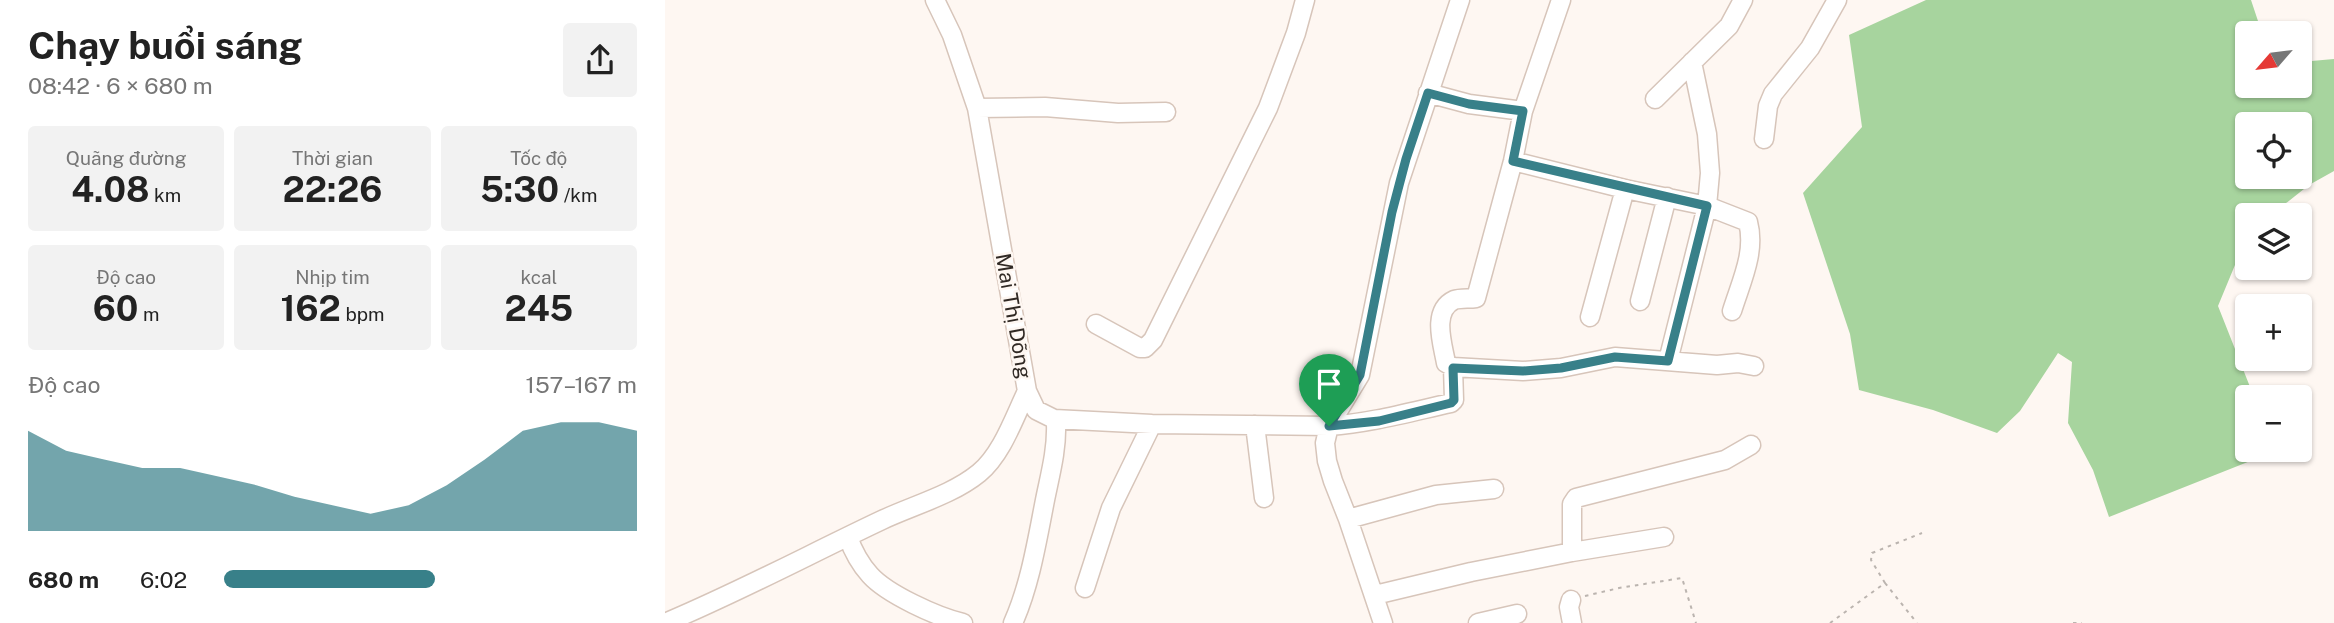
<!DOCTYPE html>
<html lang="vi">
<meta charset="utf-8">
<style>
:root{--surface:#fff;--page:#f2f2f2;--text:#222;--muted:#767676;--accent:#388089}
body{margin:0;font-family:"Public Sans",sans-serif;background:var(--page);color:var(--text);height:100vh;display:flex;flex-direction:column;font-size:26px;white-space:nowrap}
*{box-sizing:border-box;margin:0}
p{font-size:23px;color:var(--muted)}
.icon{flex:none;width:38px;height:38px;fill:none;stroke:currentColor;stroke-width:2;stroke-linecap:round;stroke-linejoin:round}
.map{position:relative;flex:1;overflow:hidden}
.sheet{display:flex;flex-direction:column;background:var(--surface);width:665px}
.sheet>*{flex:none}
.needle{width:46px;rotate:242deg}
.fabs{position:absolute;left:1570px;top:21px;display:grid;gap:14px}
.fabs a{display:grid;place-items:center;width:77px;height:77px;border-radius:7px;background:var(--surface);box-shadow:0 2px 5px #0004;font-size:35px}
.pin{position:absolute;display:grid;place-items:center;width:60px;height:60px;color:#fff;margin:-72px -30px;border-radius:50% 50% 50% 0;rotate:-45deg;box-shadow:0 0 7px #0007}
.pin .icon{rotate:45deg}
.round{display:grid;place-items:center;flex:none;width:74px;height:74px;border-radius:7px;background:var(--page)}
.overview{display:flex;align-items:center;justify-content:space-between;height:119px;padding:0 28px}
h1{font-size:38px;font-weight:700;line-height:52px}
.stats{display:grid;grid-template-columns:repeat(3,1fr);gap:10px;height:119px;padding:7px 28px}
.stats div{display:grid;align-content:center;border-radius:7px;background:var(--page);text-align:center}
.stats b{font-size:35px;font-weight:700}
.stats small{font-size:19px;font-weight:400}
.stats p{font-size:19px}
.chart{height:196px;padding:14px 28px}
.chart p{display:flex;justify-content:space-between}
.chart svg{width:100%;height:126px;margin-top:7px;fill:var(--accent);opacity:.7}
ul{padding:0 28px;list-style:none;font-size:23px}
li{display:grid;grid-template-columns:112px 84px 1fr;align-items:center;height:52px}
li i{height:18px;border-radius:9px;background:var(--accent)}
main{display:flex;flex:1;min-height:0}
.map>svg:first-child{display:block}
</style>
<main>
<section class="sheet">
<div class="overview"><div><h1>Chạy buổi sáng</h1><p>08:42 · 6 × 680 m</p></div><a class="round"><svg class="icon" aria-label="share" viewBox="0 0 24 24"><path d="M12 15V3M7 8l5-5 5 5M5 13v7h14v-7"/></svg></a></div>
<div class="stats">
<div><p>Quãng đường</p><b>4.08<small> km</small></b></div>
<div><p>Thời gian</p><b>22:26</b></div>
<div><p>Tốc độ</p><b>5:30<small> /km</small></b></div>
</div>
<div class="stats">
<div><p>Độ cao</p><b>60<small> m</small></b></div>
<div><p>Nhịp tim</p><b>162<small> bpm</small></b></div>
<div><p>kcal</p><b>245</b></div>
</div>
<div class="chart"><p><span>Độ cao</span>157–167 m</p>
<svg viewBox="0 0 160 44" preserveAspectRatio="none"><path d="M0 44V9L10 16L20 19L30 22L40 22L50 25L60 28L70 32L80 35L90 38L100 35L110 28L120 19L130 9L140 6L150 6L160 9V44z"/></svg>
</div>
<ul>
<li><b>680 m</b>6:02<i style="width:51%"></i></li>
</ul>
</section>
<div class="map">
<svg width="1669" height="623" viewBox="0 0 1669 623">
<rect width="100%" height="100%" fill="#fef7f2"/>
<path fill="#a7d49e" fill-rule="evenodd" d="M 1261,0 L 1586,0 L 1597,33 L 1582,33 L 1582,86 L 1634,86 L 1635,62 L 1669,59 L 1669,171 L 1644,185 L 1606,215 L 1582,215 L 1582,236 L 1553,306 L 1589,397 L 1582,397 L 1582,450 L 1607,450 L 1608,452 L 1444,517 L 1428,470 L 1403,423 L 1407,362 L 1393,353 L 1355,411 L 1332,433 L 1268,410 L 1194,390 L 1185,334 L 1138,193 L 1197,127 L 1184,35 ZM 1582,124 L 1634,124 L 1634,177 L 1582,177 Z"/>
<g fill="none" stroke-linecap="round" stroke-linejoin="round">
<defs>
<path id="minor" d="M 270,0 L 287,35 L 312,108 L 362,391 L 371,410 L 389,419 L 391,424 C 392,450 385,475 380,500 C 372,541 365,585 348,623
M 763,93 L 804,104 L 858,111
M 990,99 L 1064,26 L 1078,0
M 312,108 L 380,107 L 453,113 L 501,112
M 1099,139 L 1103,106 L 1108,94 L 1145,48 L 1172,0
M 848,161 L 960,189 L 1042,206 L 1083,222 C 1091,252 1076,282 1067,311
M 975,301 L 1002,197
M 925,317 L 960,189
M 431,324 L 475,348 L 480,348 L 488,340 L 603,108 L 631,33 L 640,0
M 1003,361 L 1042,206 L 1045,173 L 1042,134 L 1027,62
M 788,367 L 781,363 C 778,345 766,311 789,300 C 795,298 804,299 811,298 L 848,161 L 858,111 L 896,0
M 389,419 L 487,424 L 664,426 C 706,423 745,412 786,403 L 789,400 L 788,367 L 858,371 L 896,368 L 950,357 L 1052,365 L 1073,363 L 1089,366
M 590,425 L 599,498
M 683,519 L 771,495 L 829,489
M 183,537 C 188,551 195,564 205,575 C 222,594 272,617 298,623
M 907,552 L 999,537
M 420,588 L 446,508 L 487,424
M 710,595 L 806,572 L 907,552 L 907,504 L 911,498 L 1060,460 L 1086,445
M 906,600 L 904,607 L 907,623
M 0,623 C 74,592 145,554 217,520 C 249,505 287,495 314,473 C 337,454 349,418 362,391
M 718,623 L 683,519 L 668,481 L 662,461 L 660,443 L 664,426 L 695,375 L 734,183 L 795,0
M 813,623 L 852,614"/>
</defs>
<use href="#minor" stroke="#d7c5ba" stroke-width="21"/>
<path stroke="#bbb4af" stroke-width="2" stroke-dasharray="3.5 5" stroke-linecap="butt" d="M 1220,583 L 1252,623
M 920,596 L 954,588 L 1017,578 L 1031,623
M 1165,623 L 1220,583 L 1206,560 L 1207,553 L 1257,533
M 1408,623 L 1417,623"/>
<use href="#minor" stroke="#fff" stroke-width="18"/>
</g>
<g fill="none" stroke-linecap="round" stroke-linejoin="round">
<defs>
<path id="route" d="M 763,93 L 804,104 L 858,111 L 848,161 L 1042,206 L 1003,361 L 950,357 L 896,368 L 858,371 L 788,368 L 789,400 L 786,403 L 714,421 L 664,426 L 695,375 L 727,212 L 741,159 Z"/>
</defs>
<use href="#route" stroke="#fff" stroke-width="14"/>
<use href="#route" stroke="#388089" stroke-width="9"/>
</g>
<g text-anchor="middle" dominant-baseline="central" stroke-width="5" stroke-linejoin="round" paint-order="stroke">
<g font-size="21" fill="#302924" stroke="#fef7f2">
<text transform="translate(349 316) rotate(80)">Mai Thị Dõng</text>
</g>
</g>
</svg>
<div class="fabs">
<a><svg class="needle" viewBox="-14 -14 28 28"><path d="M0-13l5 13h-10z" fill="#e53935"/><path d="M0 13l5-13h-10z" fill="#767676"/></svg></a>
<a><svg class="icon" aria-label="locate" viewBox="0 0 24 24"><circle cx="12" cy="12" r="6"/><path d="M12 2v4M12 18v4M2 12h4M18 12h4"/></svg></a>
<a><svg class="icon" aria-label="layers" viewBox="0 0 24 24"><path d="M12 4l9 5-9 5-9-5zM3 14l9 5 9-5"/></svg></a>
<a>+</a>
<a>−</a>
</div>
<div class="pin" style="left:664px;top:426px;background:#1e9e55"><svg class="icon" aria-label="arrive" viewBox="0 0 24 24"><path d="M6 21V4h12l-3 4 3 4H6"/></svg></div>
</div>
</main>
